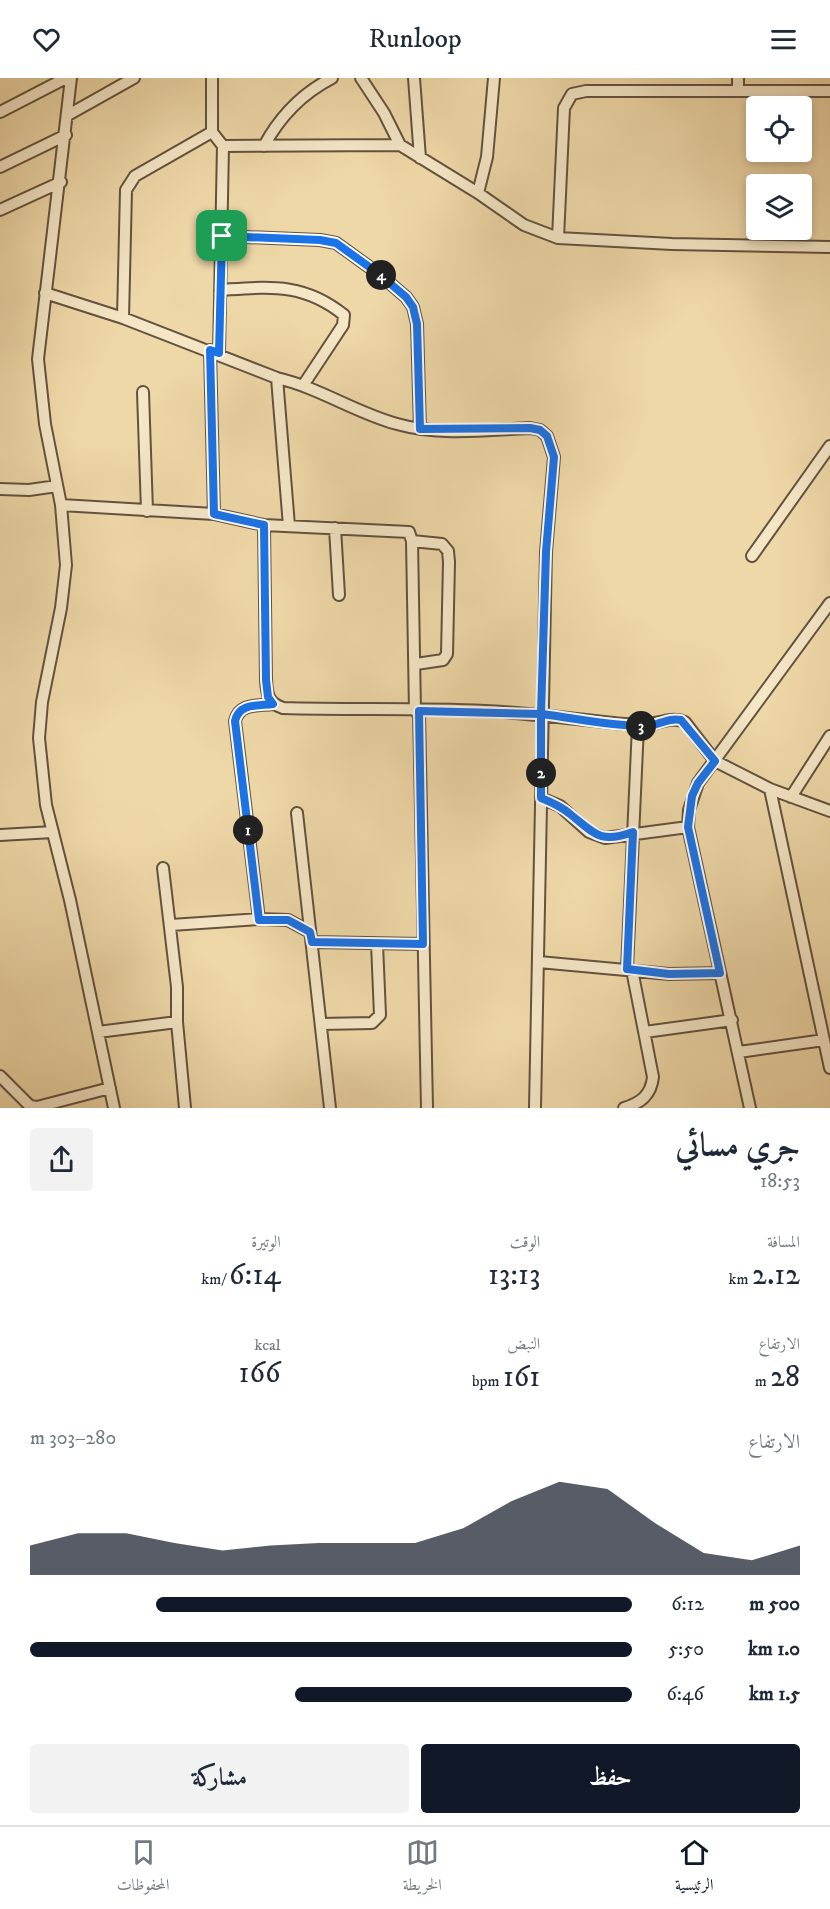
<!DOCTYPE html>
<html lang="ar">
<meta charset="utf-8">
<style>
:root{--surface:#fff;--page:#f2f2f3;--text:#1f2937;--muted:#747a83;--line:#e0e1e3;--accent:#111827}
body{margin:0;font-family:"IM FELL DW Pica",Amiri,serif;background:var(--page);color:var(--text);direction:rtl;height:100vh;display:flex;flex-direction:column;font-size:22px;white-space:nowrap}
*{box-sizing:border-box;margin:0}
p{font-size:20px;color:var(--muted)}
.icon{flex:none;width:33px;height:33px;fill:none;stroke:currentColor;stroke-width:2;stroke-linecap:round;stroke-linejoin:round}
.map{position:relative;height:1030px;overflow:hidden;direction:ltr}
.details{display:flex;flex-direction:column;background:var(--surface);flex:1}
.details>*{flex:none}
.tools{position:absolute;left:746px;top:18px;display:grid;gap:12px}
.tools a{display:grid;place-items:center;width:66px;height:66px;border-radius:6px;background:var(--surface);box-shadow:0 3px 9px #0003;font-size:30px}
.pin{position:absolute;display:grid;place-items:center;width:51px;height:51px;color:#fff;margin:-26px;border-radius:12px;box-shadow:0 3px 9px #0006}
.km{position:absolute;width:30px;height:30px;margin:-15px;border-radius:50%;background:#222;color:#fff;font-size:16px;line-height:30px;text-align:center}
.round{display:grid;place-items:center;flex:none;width:63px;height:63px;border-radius:6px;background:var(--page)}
.overview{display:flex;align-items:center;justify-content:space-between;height:102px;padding:0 30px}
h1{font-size:33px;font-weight:600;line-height:45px}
.stats{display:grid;grid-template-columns:repeat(3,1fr);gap:9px;height:102px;padding:6px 30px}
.stats div{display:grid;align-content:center}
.stats b{font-size:30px;font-weight:600}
.stats small{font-size:16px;font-weight:400}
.stats p{font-size:16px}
.chart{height:168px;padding:12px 30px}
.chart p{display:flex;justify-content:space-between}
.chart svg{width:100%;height:108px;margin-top:6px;fill:var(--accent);opacity:.7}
.button{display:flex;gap:12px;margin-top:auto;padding:12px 30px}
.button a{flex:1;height:69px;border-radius:6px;background:var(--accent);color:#fff;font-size:24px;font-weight:600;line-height:69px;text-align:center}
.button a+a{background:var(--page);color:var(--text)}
ul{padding:0 30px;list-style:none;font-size:20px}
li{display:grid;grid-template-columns:96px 72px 1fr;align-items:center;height:45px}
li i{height:15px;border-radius:8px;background:var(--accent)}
header{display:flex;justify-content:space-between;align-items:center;height:78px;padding:0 30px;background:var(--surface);font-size:27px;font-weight:600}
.tab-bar{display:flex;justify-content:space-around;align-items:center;height:84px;border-top:2px solid var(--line);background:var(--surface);font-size:16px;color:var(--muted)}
.tab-bar a{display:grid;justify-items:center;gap:3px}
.tab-bar .selected{color:var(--accent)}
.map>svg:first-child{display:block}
</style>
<header><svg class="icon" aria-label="menu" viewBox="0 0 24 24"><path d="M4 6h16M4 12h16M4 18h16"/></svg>Runloop<svg class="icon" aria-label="heart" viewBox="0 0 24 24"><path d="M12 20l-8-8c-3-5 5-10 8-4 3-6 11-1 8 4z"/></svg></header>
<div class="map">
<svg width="830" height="1030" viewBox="0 0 830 1030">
<rect width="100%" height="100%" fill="#efd8a8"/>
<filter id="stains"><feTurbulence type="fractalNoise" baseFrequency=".00333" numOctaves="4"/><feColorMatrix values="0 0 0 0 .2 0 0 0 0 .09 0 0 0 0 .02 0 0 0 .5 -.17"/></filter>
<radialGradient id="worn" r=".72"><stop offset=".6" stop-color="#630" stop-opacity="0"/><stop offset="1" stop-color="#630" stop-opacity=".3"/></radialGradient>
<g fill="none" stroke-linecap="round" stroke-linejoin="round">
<defs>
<path id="minor" d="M 71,0 L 38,281 L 45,346 L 61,427 L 66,487 L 61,530 L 42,624 L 39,660 L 46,727 L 70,822 L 114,1030
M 212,0 L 212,54 L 223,68 L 219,275
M 361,0 L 384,35 L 400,67
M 414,0 L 420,80
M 738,13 L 738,0
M 0,34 L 66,0
M 68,37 L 134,0
M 223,68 L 400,67 L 478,115 L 487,79 L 494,0
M 264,68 C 280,38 301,16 332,0
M 0,89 L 66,57
M 478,115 L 524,147 L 558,160 L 672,166 L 830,169
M 0,132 L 61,104
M 222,158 L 320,162 L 336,165 L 379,196 L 406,219 L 413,229 L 417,246 L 420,351
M 558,160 L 564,30 L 572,16 L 586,13 L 830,13
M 220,212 C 269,209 303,204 344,237 L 343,247 L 304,306
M 45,215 L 123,240 L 277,300 C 320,310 356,335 397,346 C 439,358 487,352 530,350 L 540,352 L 547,358 L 554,379 L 546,474 L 535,1030
M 123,240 L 126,112 L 135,98 L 212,54
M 210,272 L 214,436
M 277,300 L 289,448
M 143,314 L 147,433
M 0,411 L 29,412 L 57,408
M 61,427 L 214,436 L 264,447 L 409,454 L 412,463 L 415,633
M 264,447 L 266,602 C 267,617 268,625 283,630 C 350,632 418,630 485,633 C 536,635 586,643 636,647 C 653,649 670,637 685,644 L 715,683 L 770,711 L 830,733
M 335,450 L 339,517
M 412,463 L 442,466 L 448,473 L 449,484 L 447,576 L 443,582 L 416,586
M 752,478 L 830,368
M 273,626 C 257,628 239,625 235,643 L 259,841 L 288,842 L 310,854
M 419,633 L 427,1030
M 770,711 L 830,990
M 791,719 L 830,658
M 541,720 L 560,728 L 589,754 L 605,760 L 688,749
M 297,735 L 330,1030
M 0,757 L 53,754
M 171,847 L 259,841
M 312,864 L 423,866
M 539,884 L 669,896 L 720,895
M 627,891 L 638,648
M 177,944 L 185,1030
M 321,946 L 372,945 L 380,937 L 377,866
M 98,954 L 177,944 L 177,909 L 163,790
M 645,954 L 732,942
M 739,974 L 824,962
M 0,998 L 30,1028 L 37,1029 L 110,1010
M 624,1030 C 641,1025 651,1017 653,999 L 632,892
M 750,1030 L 688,749 L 689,732 L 698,705 L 830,525"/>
</defs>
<use href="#minor" stroke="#62523f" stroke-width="14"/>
<use href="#minor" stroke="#f5e6c6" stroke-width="10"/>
</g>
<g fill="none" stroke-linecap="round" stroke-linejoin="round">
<defs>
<path id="route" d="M 222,158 L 219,275 L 210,272 L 214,436 L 264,447 L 266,602 L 268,619 L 273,626 C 257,628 239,625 235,643 L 259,842 L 288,842 L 310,854 L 312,864 L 423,866 L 419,633 L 541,636 L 541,720 C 551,724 562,729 570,736 C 595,756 600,766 633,754 L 627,891 L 669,896 L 720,895 L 688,749 L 692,718 L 698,705 L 715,683 L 681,642 C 668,639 658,648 645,648 C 610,648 575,640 541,636 L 546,474 L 554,379 L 547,358 L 540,352 L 530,350 L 420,351 L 417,246 L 413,229 L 406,219 L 379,196 L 336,165 L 320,162 L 222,158"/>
</defs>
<use href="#route" stroke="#fff" stroke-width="12"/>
<use href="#route" stroke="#1a73e8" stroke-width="8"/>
</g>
<rect width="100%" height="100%" filter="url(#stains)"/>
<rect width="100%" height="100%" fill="url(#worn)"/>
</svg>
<div class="tools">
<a><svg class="icon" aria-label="locate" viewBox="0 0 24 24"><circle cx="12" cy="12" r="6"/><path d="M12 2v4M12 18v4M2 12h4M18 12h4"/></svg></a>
<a><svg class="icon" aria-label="layers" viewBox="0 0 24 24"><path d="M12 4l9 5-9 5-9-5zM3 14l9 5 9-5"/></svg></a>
</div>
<div class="pin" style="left:222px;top:158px;background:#1e9e55"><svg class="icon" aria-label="arrive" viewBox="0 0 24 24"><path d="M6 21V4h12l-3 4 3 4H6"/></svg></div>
<b class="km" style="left:248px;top:752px">1</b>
<b class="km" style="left:541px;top:695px">2</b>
<b class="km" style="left:641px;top:648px">3</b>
<b class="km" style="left:381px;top:197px">4</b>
</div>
<section class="details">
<div class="overview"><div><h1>جري مسائي</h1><p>18:53</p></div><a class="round"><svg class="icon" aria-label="share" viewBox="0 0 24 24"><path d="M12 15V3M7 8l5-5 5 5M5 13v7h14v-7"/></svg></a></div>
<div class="stats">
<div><p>المسافة</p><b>2.12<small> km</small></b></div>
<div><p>الوقت</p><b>13:13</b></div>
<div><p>الوتيرة</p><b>6:14<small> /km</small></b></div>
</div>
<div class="stats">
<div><p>الارتفاع</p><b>28<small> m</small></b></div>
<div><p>النبض</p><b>161<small> bpm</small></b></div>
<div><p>kcal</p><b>166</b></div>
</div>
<div class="chart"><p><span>الارتفاع</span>280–303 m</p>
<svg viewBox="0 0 160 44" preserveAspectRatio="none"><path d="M0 44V32L10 27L20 27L30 31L40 34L50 32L60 31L70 31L80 31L90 25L100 14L110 6L120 9L130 23L140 35L150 38L160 32V44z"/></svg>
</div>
<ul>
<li><b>500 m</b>6:12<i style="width:79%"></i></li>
<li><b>1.0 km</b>5:50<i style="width:100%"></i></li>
<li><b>1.5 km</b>6:46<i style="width:56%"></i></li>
</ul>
<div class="button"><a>حفظ</a><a>مشاركة</a></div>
</section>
<nav class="tab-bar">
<a class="selected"><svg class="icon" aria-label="home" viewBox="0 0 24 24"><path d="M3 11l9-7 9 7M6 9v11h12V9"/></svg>الرئيسية</a>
<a><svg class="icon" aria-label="map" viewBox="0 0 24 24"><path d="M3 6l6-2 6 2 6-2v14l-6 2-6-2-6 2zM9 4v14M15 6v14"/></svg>الخريطة</a>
<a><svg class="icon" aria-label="saved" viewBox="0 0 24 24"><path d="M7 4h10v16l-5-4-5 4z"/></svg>المحفوظات</a>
</nav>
